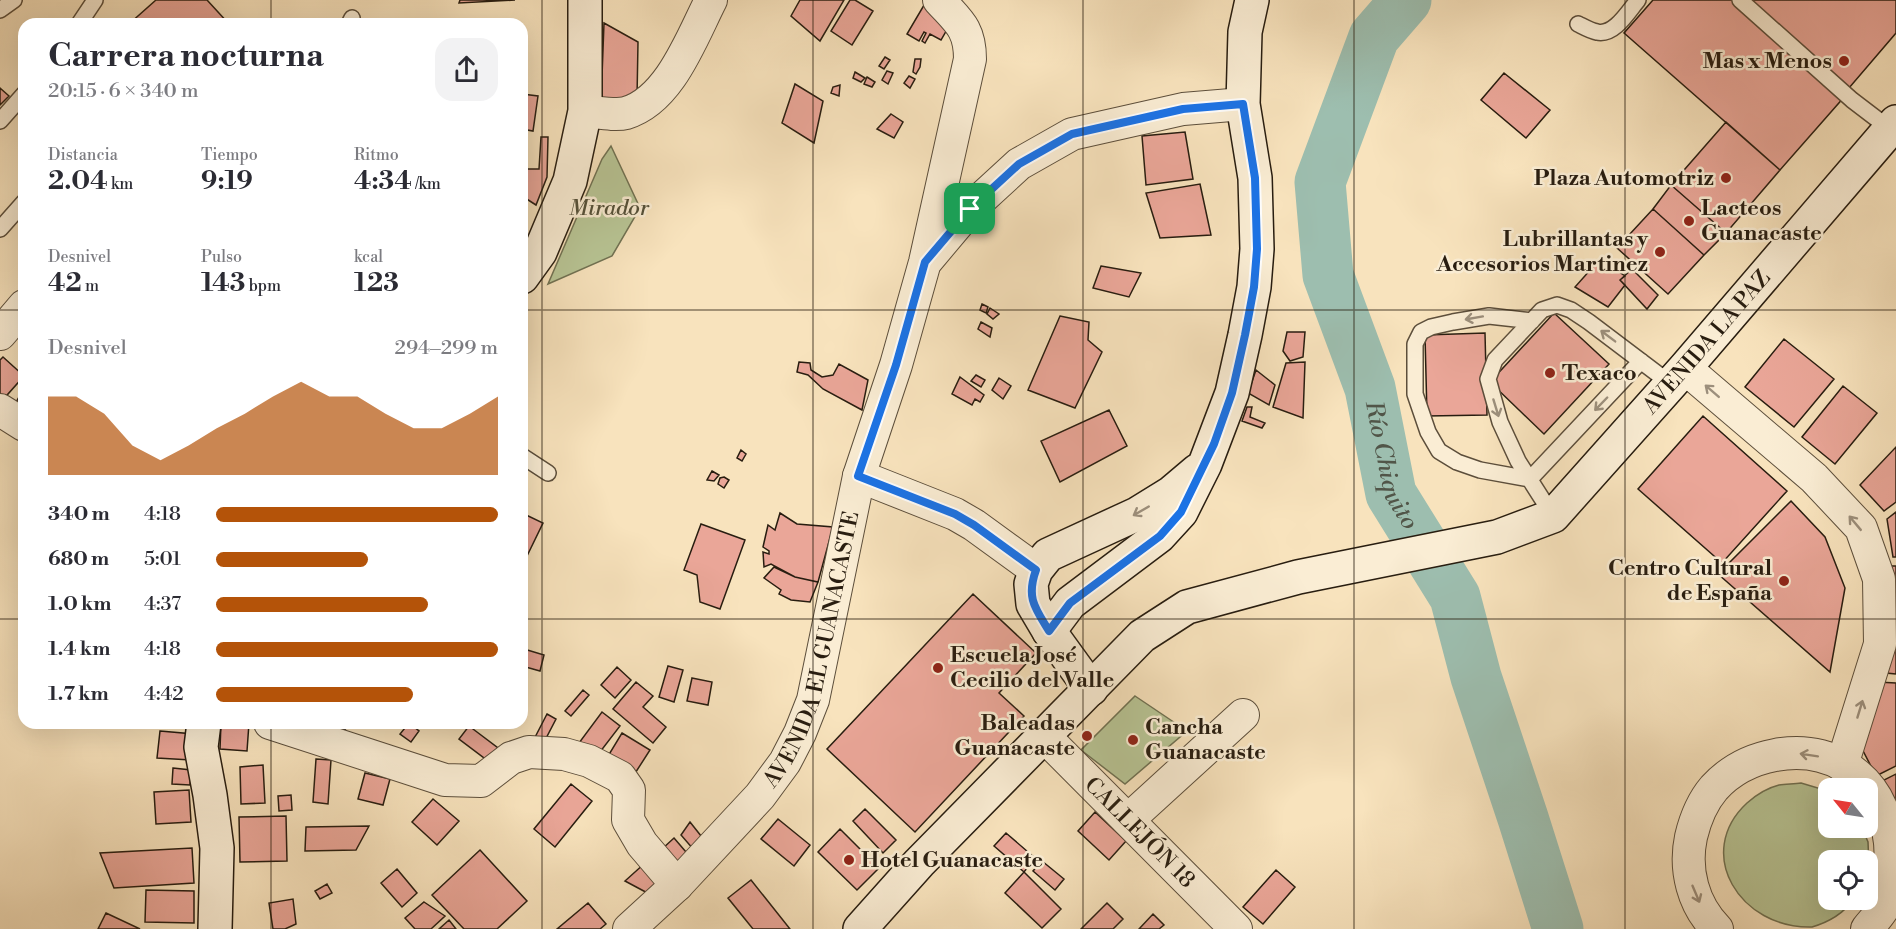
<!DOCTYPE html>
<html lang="es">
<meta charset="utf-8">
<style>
:root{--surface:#fff;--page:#f2f2f3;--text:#2b2b33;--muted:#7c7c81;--accent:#b45309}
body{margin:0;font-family:"Libre Bodoni",serif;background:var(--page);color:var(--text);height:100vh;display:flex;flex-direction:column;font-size:22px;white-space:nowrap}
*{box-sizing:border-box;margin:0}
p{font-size:20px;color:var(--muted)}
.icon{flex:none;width:33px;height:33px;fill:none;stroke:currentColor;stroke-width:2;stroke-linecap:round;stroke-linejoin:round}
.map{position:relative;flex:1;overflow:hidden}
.panel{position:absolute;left:18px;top:18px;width:510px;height:711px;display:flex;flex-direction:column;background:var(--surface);border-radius:18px;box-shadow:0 6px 24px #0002}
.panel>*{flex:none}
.needle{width:39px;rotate:300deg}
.buttons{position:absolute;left:1818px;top:778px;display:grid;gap:12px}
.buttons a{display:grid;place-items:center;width:60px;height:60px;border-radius:12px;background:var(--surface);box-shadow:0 6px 24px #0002;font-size:30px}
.pin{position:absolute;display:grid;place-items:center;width:51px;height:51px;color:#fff;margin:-26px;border-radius:12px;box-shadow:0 3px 9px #0006}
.round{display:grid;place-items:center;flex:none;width:63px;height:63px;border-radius:18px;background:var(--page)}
.summary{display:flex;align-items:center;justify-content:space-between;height:102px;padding:0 30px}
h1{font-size:33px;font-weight:700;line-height:45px}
.metrics{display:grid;grid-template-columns:repeat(3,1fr);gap:9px;height:102px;padding:6px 30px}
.metrics div{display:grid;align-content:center}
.metrics b{font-size:26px;font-weight:700}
.metrics small{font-size:16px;font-weight:400}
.metrics p{font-size:16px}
.chart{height:168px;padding:12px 30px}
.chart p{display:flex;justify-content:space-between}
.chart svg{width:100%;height:108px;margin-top:6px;fill:var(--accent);opacity:.7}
ul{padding:0 30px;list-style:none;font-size:20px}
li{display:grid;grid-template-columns:96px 72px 1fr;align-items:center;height:45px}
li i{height:15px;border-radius:8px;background:var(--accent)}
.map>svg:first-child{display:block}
</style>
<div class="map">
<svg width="1896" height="929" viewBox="0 0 1896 929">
<rect width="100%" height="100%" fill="#f8e3bd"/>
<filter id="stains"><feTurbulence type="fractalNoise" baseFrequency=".00333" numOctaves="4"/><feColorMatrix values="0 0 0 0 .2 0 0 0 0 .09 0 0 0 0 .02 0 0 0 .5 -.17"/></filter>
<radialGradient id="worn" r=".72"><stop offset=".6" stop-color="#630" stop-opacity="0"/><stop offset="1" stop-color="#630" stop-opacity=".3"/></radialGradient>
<path fill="#b8c595" stroke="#707152" stroke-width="1.5" d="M 611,146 L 640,208 L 612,256 L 548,284 L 602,159 Z
M 1135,696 L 1187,731 L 1125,784 L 1081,750 Z
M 1801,783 L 1828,791 L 1828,828 L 1862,828 L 1868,842 L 1869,866 L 1868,869 L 1868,861 L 1828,861 L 1828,900 L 1853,900 C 1843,914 1829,922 1812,927 C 1740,929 1693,853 1747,803 C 1756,795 1767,788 1779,785 C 1786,784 1794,784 1801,783 Z"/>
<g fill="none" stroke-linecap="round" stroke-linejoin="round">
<path stroke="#9dbeaf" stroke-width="51" id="s1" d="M 1406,0 L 1374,37 L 1320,182 L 1328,275 L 1370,388 L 1391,494 L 1455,597 L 1476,677 L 1523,818 L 1558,929"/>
</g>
<path fill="#eaa698" stroke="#281d10" stroke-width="1.5" d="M 156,0 L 207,0 L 229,24 L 129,24 Z
M 460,0 L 515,0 L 459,3 Z
M 800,0 L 844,0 L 820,41 L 791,16 Z
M 850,0 L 855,0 L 873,11 L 852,45 L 831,31 Z
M 927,0 L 949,26 L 941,40 L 930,34 L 925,43 L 922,41 L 926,33 L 924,32 L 919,41 L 907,34 Z
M 1653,0 L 1736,0 L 1845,96 L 1780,170 L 1624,33 Z
M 1746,0 L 1896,0 L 1896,33 L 1849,88 Z
M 604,23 L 638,42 L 637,98 L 601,103 Z
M 885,57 L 890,60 L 884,69 L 879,66 Z
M 915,59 L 921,59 L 920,67 L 916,74 L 913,72 Z
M 887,71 L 893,73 L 888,84 L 882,80 Z
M 855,72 L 865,78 L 861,82 L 853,78 Z
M 1504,73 L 1550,110 L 1526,138 L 1481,100 Z
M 909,76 L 915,79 L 910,88 L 904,83 Z
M 867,77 L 875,82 L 872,87 L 864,84 Z
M 795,84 L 823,101 L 814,143 L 782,123 Z
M 840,85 L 839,96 L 831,93 L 833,87 Z
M 0,88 L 9,96 L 0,105 Z
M 522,94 L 538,96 L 533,131 L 522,129 Z
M 891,114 L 903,122 L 894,138 L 877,129 Z
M 1726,122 L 1780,170 L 1726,233 L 1671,185 Z
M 1185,132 L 1193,179 L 1146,185 L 1142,136 Z
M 541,137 L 548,137 L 547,177 L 536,205 L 522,196 L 522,174 L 524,169 L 539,169 Z
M 1200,184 L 1211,235 L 1160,238 L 1146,193 Z
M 1671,185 L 1726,233 L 1704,255 L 1653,209 Z
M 1653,209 L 1704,255 L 1668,294 L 1617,248 Z
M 1600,259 L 1625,276 L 1620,280 L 1625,285 L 1608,307 L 1575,287 Z
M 1101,266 L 1141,273 L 1129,297 L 1093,288 Z
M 1632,269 L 1658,295 L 1647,309 L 1620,280 Z
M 982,304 L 988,307 L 986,313 L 980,310 Z
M 990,308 L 999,314 L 993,319 L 987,314 Z
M 1554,313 L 1609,364 L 1544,434 L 1490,382 Z
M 1060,316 L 1089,322 L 1088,340 L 1102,352 L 1075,408 L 1028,390 Z
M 981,322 L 992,328 L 990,337 L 978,329 Z
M 1287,332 L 1305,332 L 1303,357 L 1290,361 L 1283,351 Z
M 1485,333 L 1487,415 L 1427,416 L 1425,335 Z
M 1784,339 L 1834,379 L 1794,427 L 1745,387 Z
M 3,357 L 24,376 L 0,403 L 0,360 Z
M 799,362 L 810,363 L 811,370 L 822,377 L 833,375 L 839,364 L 868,380 L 862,410 L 823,389 L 808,375 L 797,372 Z
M 1305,362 L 1303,418 L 1273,407 L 1286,363 Z
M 1256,370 L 1275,385 L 1269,405 L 1248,393 Z
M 976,375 L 985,380 L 981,387 L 971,381 Z
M 960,377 L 984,395 L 980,402 L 975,399 L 972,405 L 952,394 Z
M 999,378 L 1011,386 L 1003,399 L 992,390 Z
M 1843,386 L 1877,413 L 1835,464 L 1802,437 Z
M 24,388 L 24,424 L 9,415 Z
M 1247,407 L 1252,407 L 1250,417 L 1265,423 L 1262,428 L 1242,421 Z
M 1109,410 L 1127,446 L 1060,482 L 1041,441 Z
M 1703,416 L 1787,491 L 1722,563 L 1638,489 Z
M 1896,447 L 1896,502 L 1884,511 L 1860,485 Z
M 741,450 L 746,454 L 742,461 L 737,458 Z
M 712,471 L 719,475 L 714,481 L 707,480 Z
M 724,477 L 729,480 L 724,488 L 718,484 L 720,478 Z
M 1791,501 L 1825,537 L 1845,588 L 1830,672 L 1718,574 Z
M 1896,512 L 1896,557 L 1893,557 L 1887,519 Z
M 522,513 L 543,523 L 526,558 L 522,556 Z
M 780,513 L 797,524 L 833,527 L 818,582 L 795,577 L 771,564 L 764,567 L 763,552 L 769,554 L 769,551 L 763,547 L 768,525 L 775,530 Z
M 701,524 L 745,540 L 720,609 L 700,602 L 697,575 L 684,570 Z
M 1889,566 L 1896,566 L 1896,626 Z
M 774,567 L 795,577 L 818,582 L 810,602 L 791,600 L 779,594 L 781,590 L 764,578 Z
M 973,594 L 1036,653 L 999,693 L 1024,716 L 915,832 L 827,749 Z
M 1890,640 L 1896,640 L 1896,674 L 1886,673 Z
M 524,649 L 544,655 L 540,671 L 522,666 Z
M 668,666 L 683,670 L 674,702 L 659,697 Z
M 617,667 L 631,680 L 615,698 L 601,685 Z
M 692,678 L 712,682 L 708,705 L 687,701 Z
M 636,682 L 653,696 L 643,707 L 666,727 L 653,743 L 613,709 Z
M 1877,682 L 1896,683 L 1896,766 L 1876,776 L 1859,743 Z
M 583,690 L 589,695 L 571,716 L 565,711 Z
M 602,712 L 620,726 L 600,752 L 573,751 Z
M 547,714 L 556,719 L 542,746 L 531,745 Z
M 221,723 L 249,723 L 247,751 L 220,749 Z
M 333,723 L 352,723 L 341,733 Z
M 409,723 L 419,731 L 411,742 L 400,734 Z
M 469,726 L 506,754 L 496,767 L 459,739 Z
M 160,731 L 194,734 L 191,760 L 157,758 Z
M 622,733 L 650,750 L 632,778 L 605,761 Z
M 316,759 L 331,760 L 328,804 L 313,802 Z
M 263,765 L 265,803 L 241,804 L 240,767 Z
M 173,768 L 191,770 L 190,785 L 172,784 Z
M 365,773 L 390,779 L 383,805 L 358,799 Z
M 1896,774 L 1896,821 L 1878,783 Z
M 571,784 L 592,801 L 555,847 L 534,829 Z
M 189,790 L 191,822 L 156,824 L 154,792 Z
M 291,795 L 292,810 L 279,811 L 278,796 Z
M 433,799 L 459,821 L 437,845 L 412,822 Z
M 865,809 L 896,840 L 883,853 L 853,821 Z
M 1095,812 L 1126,841 L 1109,860 L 1078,831 Z
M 286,816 L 287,861 L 240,862 L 239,817 Z
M 778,819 L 810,845 L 794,866 L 761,839 Z
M 690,822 L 705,841 L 694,850 L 681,835 Z
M 369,826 L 356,850 L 305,851 L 306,827 Z
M 840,829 L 879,868 L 857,890 L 818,852 Z
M 1006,833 L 1035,858 L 1024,872 L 994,846 Z
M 674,838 L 692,859 L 680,870 L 662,849 Z
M 192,848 L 194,883 L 114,888 L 100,853 Z
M 480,850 L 527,901 L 497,929 L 464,929 L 432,895 Z
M 1042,861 L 1064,879 L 1055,890 L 1033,871 Z
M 645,863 L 666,887 L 655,897 L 625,881 Z
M 397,869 L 417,893 L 402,907 L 381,883 Z
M 1276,870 L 1295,887 L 1263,924 L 1243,907 Z
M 1024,872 L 1061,909 L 1042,928 L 1005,893 Z
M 751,880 L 790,929 L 753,929 L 728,898 Z
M 327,884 L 332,893 L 320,899 L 315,891 Z
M 146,890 L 194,891 L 194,923 L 145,922 Z
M 293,899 L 296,924 L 285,929 L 273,929 L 269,903 Z
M 424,902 L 445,916 L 431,929 L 415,929 L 405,918 Z
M 588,903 L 606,924 L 600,929 L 557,929 Z
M 1107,903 L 1123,919 L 1113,929 L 1081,929 Z
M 106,913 L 140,929 L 98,929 Z
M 1153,914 L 1164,925 L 1159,929 L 1139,929 Z
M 449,920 L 456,929 L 439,929 Z"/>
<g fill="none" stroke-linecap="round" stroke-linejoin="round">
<defs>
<path id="lane" d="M 1740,0 L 1852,100 L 1890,129
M 0,10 L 14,0
M 79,24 L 95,0
M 349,24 L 352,18
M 1578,24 C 1584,27 1591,31 1597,32 C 1614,36 1628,12 1638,0
M 0,121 L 24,94
M 0,229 L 24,202
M 1532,321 L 1489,316 L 1453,322 L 1431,327 L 1421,332 L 1415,344 L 1415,394 L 1428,432 L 1439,451 L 1457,462 L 1480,470 L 1530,479 L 1641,361
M 522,456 L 548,473
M 1553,516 L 1518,461 L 1500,422 L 1488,379 L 1495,360 L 1542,310 L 1557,305 L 1571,310 L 1589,322 L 1671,384"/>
<g id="street">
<path d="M 585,111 C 597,112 615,116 626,113 C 670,100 692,37 711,0"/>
<path d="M 928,259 L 970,209 L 1019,164 L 1072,134 L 1183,109 L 1243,104"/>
<path d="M 0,334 L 24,306"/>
<path d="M 1685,368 L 1814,478 L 1861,528 L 1879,579 L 1880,644 L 1842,765"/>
<path d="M 0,410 L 24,425"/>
<path d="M 859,476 L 955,514 L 974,525 L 1036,570"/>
<path d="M 270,723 L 445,780 L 481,781 L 511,758 L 529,752 L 564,754 L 589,761 L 620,777 L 629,790 L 628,820 L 642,844 L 677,885"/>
<path id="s2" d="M 1044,736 L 1236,929"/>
<path d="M 1128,820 L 1243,715"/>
<path id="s3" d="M 629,929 L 677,885 L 760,796 L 785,762 L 800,733 L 813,700 L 859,476 L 896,365 L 925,262 L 970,59 C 970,28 958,21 939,0"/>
<path d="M 1717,929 C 1693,905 1684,870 1691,837 C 1695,820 1702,802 1714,788 C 1745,754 1802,742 1843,765 C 1893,794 1896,852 1886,903 C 1882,913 1873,921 1867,929"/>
</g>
<g id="secondary">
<path d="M 522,277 L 540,252 L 570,181 L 585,111 L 585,0"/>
<path d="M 1049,631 L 1070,603 L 1159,536 L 1181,512 L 1205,464 L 1232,393 L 1245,335 L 1254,287 L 1257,249 L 1255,178 L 1243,104 L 1245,32 L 1252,0"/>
<path d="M 1091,689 L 1049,631 L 1033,604 L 1031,584 L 1036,570 L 1048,555 L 1137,514 L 1171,493 L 1197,471"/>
<path d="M 204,723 L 201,747 L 210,795 L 217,848 L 215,929"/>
<path id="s4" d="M 860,929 L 919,863 L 1142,636 L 1187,607 L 1298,577 L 1497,537 L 1553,516 L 1685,368 L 1896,122"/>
</g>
</defs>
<use href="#lane" stroke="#5c4e3b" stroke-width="18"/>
<use href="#street" stroke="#5c4e3b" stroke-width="34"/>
<use href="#secondary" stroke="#281d10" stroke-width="36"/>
<use href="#lane" stroke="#faedd4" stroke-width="15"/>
<use href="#street" stroke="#faedd4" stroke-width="32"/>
<use href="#secondary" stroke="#faedd4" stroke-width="33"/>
</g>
<defs><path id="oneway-shaft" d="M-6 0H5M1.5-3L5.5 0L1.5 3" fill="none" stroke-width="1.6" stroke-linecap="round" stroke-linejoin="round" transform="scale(1.5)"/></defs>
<g stroke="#9c8f7c">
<use href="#oneway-shaft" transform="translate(1474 318) rotate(170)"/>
<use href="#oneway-shaft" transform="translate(1608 336) rotate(-143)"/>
<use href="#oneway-shaft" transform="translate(1712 391) rotate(-139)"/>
<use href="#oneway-shaft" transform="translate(1601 404) rotate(134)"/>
<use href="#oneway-shaft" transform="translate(1496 408) rotate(73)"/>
<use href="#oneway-shaft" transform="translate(1141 511) rotate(150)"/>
<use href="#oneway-shaft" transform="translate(1855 523) rotate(-130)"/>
<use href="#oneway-shaft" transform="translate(1860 709) rotate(-73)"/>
<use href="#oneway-shaft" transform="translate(1809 755) rotate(-171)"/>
<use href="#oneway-shaft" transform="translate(1696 894) rotate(67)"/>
</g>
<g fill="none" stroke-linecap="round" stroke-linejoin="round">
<defs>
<path id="route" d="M 1243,104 L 1255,178 L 1257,249 L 1254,287 L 1245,335 L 1232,393 L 1214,444 L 1181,512 L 1160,536 L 1070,603 L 1049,631 C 1035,608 1026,598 1036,570 L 974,525 L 955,514 L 858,476 L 896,365 L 925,262 L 970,209 L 1019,164 L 1072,134 L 1183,109 Z"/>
</defs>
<use href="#route" stroke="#fff" stroke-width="12"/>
<use href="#route" stroke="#1a73e8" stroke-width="8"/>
</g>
<path fill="none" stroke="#281d10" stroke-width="1.5" stroke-opacity="0.55" d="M 271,0 L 271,24M 542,0 L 542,929M 813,0 L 813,929M 1083,0 L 1083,929M 1354,0 L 1354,929M 1625,0 L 1625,929M 0,310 L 24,310M 522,310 L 1896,310M 0,619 L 24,619M 522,619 L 1896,619M 271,723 L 271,929"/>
<g fill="#8f2418" stroke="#faedd4" stroke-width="2">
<circle cx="1844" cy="61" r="6"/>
<circle cx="1726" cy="178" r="6"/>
<circle cx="1689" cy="221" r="6"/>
<circle cx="1660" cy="252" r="6"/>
<circle cx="1550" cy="373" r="6"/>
<circle cx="1784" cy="581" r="6"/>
<circle cx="938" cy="668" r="6"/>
<circle cx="1087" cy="736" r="6"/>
<circle cx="1133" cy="740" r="6"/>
<circle cx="849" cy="860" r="6"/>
</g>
<g text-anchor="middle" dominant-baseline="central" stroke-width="5" stroke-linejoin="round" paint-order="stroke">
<g font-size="22" font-weight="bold" fill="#281d10" stroke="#faedd4" text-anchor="end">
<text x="1832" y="61">Mas x Menos</text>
<text x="1714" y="178">Plaza Automotriz</text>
<text x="1701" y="208" text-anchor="start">Lacteos<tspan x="1701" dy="25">Guanacaste</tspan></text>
<text x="1648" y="239">Lubrillantas y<tspan x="1648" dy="25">Accesorios Martinez</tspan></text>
<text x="1562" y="373" text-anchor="start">Texaco</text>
<text x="1772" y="568">Centro Cultural<tspan x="1772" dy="25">de España</tspan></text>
<text x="950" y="655" text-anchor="start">Escuela José<tspan x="950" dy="25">Cecilio del Valle</tspan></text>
<text x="1075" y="723">Baleadas<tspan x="1075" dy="25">Guanacaste</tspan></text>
<text x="1145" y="727" text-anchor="start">Cancha<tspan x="1145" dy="25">Guanacaste</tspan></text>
<text x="861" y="860" text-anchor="start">Hotel Guanacaste</text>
</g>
<g font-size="22" font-style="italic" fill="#534f38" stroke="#faedd4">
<text x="609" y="208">Mirador</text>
</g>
<g font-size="22" fill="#281d10" stroke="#faedd4">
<text stroke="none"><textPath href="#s4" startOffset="1070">AVENIDA LA PAZ</textPath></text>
<text stroke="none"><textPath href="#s3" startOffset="345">AVENIDA EL GUANACASTE</textPath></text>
<text stroke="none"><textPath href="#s2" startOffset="136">CALLEJÓN 18</textPath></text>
</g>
<g font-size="24" font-style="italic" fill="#515548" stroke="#faedd4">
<text stroke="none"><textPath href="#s1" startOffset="498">Río Chiquito</textPath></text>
</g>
</g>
<rect width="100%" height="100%" filter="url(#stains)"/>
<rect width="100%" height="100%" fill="url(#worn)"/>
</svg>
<div class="buttons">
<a><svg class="needle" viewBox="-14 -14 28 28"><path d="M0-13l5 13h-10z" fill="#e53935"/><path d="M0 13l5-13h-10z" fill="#7c7c81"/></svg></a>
<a><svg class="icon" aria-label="locate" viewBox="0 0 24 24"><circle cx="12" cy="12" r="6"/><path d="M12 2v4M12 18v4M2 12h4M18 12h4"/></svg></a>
</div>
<div class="pin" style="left:970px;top:209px;background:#1e9e55"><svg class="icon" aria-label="arrive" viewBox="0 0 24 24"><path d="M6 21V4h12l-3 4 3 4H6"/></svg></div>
<section class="panel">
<div class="summary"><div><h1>Carrera nocturna</h1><p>20:15 · 6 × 340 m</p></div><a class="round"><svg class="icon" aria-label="share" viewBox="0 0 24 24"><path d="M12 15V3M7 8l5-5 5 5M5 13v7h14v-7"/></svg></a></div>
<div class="metrics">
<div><p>Distancia</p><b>2.04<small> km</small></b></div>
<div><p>Tiempo</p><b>9:19</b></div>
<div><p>Ritmo</p><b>4:34<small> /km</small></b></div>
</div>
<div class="metrics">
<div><p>Desnivel</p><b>42<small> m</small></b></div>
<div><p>Pulso</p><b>143<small> bpm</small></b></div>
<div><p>kcal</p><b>123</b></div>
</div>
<div class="chart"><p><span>Desnivel</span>294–299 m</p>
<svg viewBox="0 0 160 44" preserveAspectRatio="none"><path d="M0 44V12L10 12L20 19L30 32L40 38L50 32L60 25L70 19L80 12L90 6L100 12L110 12L120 19L130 25L140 25L150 19L160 12V44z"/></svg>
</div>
<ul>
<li><b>340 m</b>4:18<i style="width:100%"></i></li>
<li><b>680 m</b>5:01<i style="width:54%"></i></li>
<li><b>1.0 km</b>4:37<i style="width:75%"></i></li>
<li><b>1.4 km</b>4:18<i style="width:100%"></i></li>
<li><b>1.7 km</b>4:42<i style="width:70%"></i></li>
</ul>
</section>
</div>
